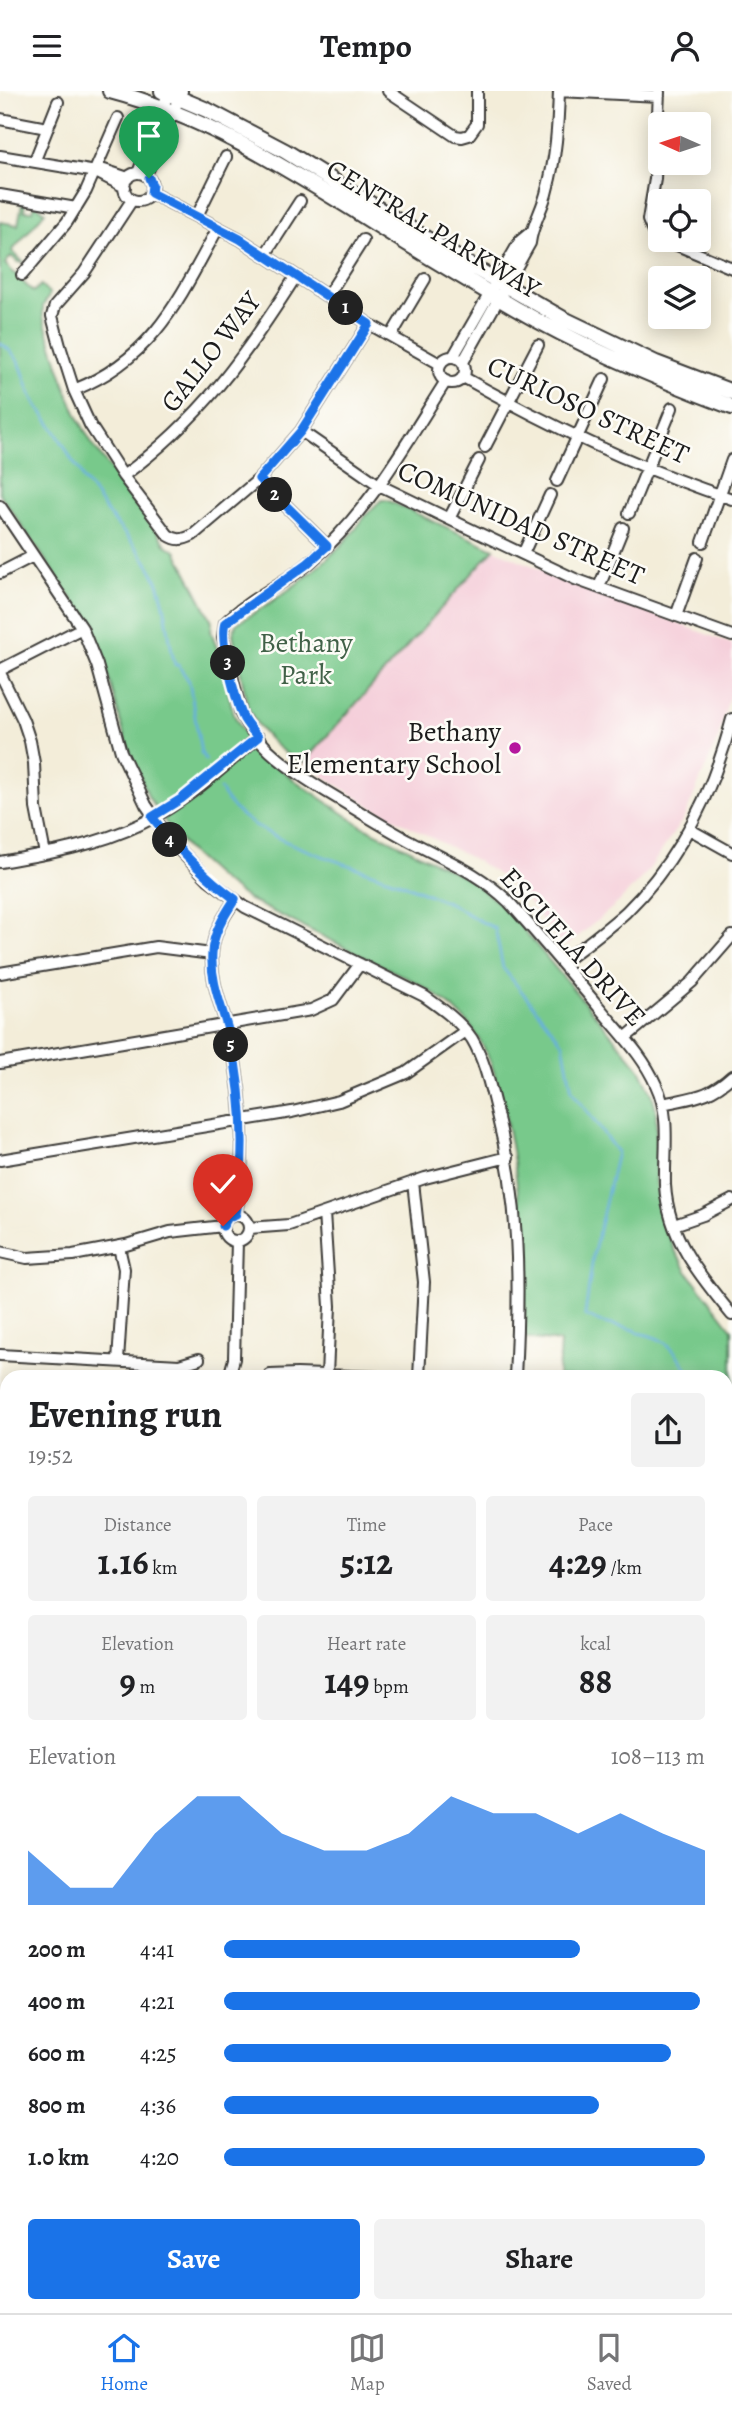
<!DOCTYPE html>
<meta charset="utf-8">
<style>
:root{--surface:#fff;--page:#f2f2f2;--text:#202124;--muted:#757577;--line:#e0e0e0;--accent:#1a73e8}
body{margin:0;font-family:Alegreya,serif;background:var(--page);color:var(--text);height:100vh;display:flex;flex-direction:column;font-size:26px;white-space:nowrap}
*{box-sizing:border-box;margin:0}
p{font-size:23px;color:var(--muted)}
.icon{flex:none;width:38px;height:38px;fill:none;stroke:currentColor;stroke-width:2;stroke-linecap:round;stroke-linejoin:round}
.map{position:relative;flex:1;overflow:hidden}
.side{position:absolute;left:0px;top:1279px;width:733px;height:943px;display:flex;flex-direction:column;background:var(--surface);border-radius:21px 21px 0 0;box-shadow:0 4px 18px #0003}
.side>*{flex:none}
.needle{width:46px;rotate:273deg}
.tools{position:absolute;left:648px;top:21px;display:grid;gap:14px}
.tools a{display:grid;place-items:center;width:63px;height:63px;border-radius:7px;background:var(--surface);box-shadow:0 4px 18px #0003;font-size:35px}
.pin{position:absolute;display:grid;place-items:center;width:60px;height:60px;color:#fff;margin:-72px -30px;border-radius:50% 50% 50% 0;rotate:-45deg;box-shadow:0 0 7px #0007}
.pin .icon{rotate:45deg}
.km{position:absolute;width:35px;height:35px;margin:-18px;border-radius:50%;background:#222;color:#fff;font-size:19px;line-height:35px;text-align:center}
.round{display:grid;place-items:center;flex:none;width:74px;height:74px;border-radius:7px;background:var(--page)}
.overview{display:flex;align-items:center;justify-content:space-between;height:119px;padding:0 28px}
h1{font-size:38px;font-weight:700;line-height:52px}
.metrics{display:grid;grid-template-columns:repeat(3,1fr);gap:10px;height:119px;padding:7px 28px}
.metrics div{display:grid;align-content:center;border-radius:7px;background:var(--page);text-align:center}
.metrics b{font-size:35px;font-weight:700}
.metrics small{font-size:19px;font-weight:400}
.metrics p{font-size:19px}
.chart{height:196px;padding:14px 28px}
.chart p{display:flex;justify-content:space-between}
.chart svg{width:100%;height:126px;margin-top:7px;fill:var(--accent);opacity:.7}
.button{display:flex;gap:14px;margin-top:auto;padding:14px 28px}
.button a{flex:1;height:80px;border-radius:7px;background:var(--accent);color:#fff;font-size:28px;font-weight:700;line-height:80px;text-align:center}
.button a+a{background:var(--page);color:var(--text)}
ul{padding:0 28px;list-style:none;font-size:23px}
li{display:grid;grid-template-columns:112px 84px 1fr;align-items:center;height:52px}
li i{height:18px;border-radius:9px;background:var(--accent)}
header{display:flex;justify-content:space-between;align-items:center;height:91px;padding:0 28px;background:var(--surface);font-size:32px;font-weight:700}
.tabs{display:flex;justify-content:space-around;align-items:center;height:98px;border-top:2px solid var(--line);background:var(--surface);font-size:19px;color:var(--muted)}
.tabs a{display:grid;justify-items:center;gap:4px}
.tabs .current{color:var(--accent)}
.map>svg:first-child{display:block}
</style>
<header><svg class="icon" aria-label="menu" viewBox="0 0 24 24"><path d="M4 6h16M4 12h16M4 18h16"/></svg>Tempo<svg class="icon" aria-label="person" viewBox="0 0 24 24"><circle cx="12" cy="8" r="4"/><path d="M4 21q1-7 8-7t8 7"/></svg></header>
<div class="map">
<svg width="732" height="2222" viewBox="0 0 732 2222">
<rect width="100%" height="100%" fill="#fdfcf7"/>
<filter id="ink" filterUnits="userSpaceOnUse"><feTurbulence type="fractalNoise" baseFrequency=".0143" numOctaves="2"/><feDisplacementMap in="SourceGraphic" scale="14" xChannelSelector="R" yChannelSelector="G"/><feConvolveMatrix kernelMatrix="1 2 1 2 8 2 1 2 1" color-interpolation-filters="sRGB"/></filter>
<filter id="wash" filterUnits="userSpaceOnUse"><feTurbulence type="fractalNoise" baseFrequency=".00686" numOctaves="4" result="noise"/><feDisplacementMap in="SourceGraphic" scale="28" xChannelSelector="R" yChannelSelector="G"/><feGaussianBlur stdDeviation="1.57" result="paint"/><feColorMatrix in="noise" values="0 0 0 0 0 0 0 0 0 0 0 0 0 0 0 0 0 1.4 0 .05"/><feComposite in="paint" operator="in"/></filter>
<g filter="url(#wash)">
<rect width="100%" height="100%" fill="#f3edd9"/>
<path fill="#f5cfda" d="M 494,458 L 567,490 L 732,553 L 732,595 L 718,647 L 685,725 L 648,780 L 619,811 L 568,854 L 561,853 L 524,805 L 500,785 L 477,770 L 372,716 L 303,672 Z"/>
<path fill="#78c98b" stroke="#4a7254" stroke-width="2" d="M 22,112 L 25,112 L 24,120 L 33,120 L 35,113 L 45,121 L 12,160 L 24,172 L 18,171 L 11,165 L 5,173 L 33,201 L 41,194 L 50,203 L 43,215 L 43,226 C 57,268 68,314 92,352 C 115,388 144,418 166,454 L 176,460 L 212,530 L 211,540 L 218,560 L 234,624 L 243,640 L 263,663 L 290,686 L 362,735 L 471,789 L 508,820 L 640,978 L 652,1003 L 656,1018 L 656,1089 L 663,1128 L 673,1156 L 687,1180 L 732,1238 L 732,1385 L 726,1385 L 726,1286 L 558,1286 L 560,1251 L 524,1247 C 525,1172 522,1098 505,1024 C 499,995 492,966 474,940 C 459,919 439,905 417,892 L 249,809 L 220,788 L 189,760 L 169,736 L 149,707 L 126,651 L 105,572 L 93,543 L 71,506 L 0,403 L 0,131 L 18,134 Z
M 382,409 L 387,409 L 494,458 L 303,672 C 279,662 259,640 248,617 L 233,543 L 236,533 C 277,509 317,481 349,446 C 360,434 368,418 382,409 Z"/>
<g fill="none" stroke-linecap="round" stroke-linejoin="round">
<path stroke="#66afde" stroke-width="2.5" d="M 0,252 C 29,270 21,293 38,316 C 50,332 62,349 70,366 C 74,374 82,379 83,389 C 94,400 100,412 109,424 C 127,446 149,468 159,495 C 168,522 168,548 175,574 L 178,574 L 189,590 L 201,662 L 206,669
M 220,698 C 245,753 366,775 418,799 C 429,804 442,808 453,814 C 467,822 479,831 495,837 L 503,877 L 563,952 L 572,1000 L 617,1061 L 593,1165 L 585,1224 L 599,1231 L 635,1239 L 638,1242 C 669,1247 675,1259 692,1286
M 726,1462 L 732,1470
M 726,1633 L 732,1628
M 62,2222 L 67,2216"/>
</g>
</g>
<g filter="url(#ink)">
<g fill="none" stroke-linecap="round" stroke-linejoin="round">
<defs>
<path id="minor" d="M 388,0 L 455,45 L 462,46 L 469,44 L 477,33 L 477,0
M 659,1 L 655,88 L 648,129 L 653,141 L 660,146
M 0,28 L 47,37
M 0,65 L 96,81 L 104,79 L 128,87
M 35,69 L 58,11
M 96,81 L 125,96
M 138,82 L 169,0
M124 96a14 14 0 1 1 28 0a14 14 0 1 1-28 0Z
M 146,84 L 182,0
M 151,102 L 240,148 L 369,233 L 440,273
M 0,104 L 76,117
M 132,109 L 84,182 L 55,215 L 52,225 L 60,255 L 74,299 L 90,334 L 123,385 L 168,444 C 177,450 183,449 193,444 L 259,388 L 301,340 L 369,233
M 197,125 L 226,66
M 665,149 L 732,177
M 265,164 L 300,110
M 22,184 L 67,131 L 86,100 L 118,27
M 328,204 L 363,149
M 391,245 L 425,188
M439 279a13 13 0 1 1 26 0a13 13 0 1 1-26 0Z
M 453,266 L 520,150 L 531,141
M 463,271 L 530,152 C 532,133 543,118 547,99 C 556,67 558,34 559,0 L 659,5
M 463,286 C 548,334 639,378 732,408
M 446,290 C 405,354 367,424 308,473 C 283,493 246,510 225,532 L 223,546 L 241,623 C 259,658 294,681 327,701 C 354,717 382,735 410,750 C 449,771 476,780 509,811 C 541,847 572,884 603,921 C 622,944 644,966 656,994 C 671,1025 664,1060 665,1094 C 668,1147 700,1185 732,1224
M 74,299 C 154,267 179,208 218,137
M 301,340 L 379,394 L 449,428 L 575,488 L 732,545
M 485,356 L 538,254
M 123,385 C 201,328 245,265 296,185
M 259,388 L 327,455
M 557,390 L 604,288
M 0,415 L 82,537 L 97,574 L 121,661 L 146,714 L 169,748 L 209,789 L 245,816 L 424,905 C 441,917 461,931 472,948 C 485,970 490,995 496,1019 C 520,1111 520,1192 515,1286
M 629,422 L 672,317
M 449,428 L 479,369
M 703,451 L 732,369
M 523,463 L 550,404
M 0,482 L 33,465
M 599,496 L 623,437
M 676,525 L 697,467
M 0,579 L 82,537
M 0,582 L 23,629 L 30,650 L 34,672 L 36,717 L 45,763
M 689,738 L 732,762
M 0,771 C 47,763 98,754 141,733 C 184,712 222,678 258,646
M 235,809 C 224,825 213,842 212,862 C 210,892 223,918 230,946 C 243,1004 246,1065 236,1123
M 562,872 C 584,855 606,839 626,821 C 680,768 713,701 732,628
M 0,882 L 156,856 L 212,863
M 625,947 L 692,891 L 732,845
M 0,972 L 311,919 L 333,909 L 360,873
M 663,1013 C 693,1006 708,1007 732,985
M 0,1069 L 292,1021 L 339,1010 L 406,982 L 465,940
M 413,1091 L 424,1191 L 419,1286
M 324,1122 L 330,1215 L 327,1284
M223 1137a13 13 0 1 1 26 0a13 13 0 1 1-26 0Z
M 674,1134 L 703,1124 L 732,1109
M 249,1137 L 289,1134 L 425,1087 L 508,1066
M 0,1161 L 27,1167 L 73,1164 L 126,1154 L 170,1141 L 223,1135
M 0,1264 L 179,1274 L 199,1268
M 118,1270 L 124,1178 L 119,1156
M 270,1284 L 297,1283 L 379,1286
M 229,1286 L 234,1268 L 237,1150
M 0,1578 L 7,1578
M 726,1640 L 732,1635"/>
<path id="major" d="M 110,0 C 201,24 278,72 357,121 C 409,154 462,186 515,217 C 584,257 658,288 732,316
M 162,0 L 207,19 L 285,60 L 459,168 L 562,227 L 656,272 L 732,301
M 0,1355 L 7,1356
M 0,1372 L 7,1373
M 726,1398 L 732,1399
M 726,1414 L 732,1414"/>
</defs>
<use href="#minor" stroke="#3c3b38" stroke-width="14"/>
<use href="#major" stroke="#3c3b38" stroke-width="18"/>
<use href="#minor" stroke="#fff" stroke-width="10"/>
<use href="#major" stroke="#fff" stroke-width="14"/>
</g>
</g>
<g fill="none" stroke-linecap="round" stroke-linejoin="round" filter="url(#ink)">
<defs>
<path id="route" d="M 149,87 L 152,94 L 151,102 L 240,148 L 369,233 L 301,340 L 259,388 L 327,455 L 307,473 L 225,532 C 219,549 235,606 242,624 C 245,632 252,639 258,646 L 181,708 L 152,726 C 177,757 203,785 235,808 C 224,825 213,842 212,862 C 210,892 223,918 230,946 C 243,1004 246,1065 236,1123 L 228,1126 L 223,1135"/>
</defs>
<use href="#route" stroke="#fff" stroke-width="14"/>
<use href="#route" stroke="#1a73e8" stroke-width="9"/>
</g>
<circle fill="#b5179e" stroke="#fdfcf7" stroke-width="2.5" cx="515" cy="657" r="7"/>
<g text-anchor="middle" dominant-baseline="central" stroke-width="5" stroke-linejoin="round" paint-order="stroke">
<g font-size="28" fill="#1c1c1c" stroke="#fdfcf7">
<text transform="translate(433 138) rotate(31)">CENTRAL PARKWAY</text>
<text transform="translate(211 261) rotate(-52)">GALLO WAY</text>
<text transform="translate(588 319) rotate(25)">CURIOSO STREET</text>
<text transform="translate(521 432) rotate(24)">COMUNIDAD STREET</text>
<text transform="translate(573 856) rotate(48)">ESCUELA DRIVE</text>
</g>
<g font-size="28" fill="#416148" stroke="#fdfcf7">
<text x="306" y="552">Bethany<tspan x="306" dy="32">Park</tspan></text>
</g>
<g font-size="28" fill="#1c1c1c" stroke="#fdfcf7" text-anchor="end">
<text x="501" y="641">Bethany<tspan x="501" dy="32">Elementary School</tspan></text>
</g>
</g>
</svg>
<div class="tools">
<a><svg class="needle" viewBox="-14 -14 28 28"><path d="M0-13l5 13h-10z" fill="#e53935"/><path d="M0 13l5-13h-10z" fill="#757577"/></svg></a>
<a><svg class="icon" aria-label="locate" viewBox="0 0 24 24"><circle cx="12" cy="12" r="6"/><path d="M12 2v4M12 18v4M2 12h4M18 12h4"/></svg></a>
<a><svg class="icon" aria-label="layers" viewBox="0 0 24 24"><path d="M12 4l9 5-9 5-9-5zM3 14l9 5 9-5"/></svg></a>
</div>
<div class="pin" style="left:149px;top:87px;background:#1e9e55"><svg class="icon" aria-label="arrive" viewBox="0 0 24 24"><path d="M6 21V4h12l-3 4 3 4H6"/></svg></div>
<div class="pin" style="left:223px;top:1135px;background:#d93025"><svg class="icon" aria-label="check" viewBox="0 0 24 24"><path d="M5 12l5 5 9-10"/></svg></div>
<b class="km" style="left:346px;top:217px">1</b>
<b class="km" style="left:275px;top:404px">2</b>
<b class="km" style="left:228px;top:572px">3</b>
<b class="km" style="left:170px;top:749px">4</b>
<b class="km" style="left:231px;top:954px">5</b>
<section class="side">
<div class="overview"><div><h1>Evening run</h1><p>19:52</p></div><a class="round"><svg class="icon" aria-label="share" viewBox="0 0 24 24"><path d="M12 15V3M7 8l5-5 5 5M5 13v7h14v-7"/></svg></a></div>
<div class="metrics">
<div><p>Distance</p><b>1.16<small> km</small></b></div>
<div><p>Time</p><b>5:12</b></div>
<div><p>Pace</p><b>4:29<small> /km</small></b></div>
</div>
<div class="metrics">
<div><p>Elevation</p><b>9<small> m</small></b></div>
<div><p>Heart rate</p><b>149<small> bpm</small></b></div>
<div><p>kcal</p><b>88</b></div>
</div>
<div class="chart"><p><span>Elevation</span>108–113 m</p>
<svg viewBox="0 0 160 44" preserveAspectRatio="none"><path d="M0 44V25L10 38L20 38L30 19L40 6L50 6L60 19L70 25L80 25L90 19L100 6L110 12L120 12L130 19L140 12L150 19L160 25V44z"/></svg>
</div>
<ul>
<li><b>200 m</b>4:41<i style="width:74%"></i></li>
<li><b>400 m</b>4:21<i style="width:99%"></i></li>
<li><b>600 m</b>4:25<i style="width:93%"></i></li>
<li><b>800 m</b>4:36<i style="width:78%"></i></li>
<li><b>1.0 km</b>4:20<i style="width:100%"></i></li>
</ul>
<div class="button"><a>Save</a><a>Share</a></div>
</section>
</div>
<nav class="tabs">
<a class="current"><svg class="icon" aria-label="home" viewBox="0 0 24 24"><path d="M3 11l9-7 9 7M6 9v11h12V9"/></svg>Home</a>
<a><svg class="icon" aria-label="map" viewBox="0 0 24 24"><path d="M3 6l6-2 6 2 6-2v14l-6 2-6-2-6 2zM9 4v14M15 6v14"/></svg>Map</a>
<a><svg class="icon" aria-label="saved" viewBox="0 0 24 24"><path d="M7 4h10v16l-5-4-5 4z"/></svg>Saved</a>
</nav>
